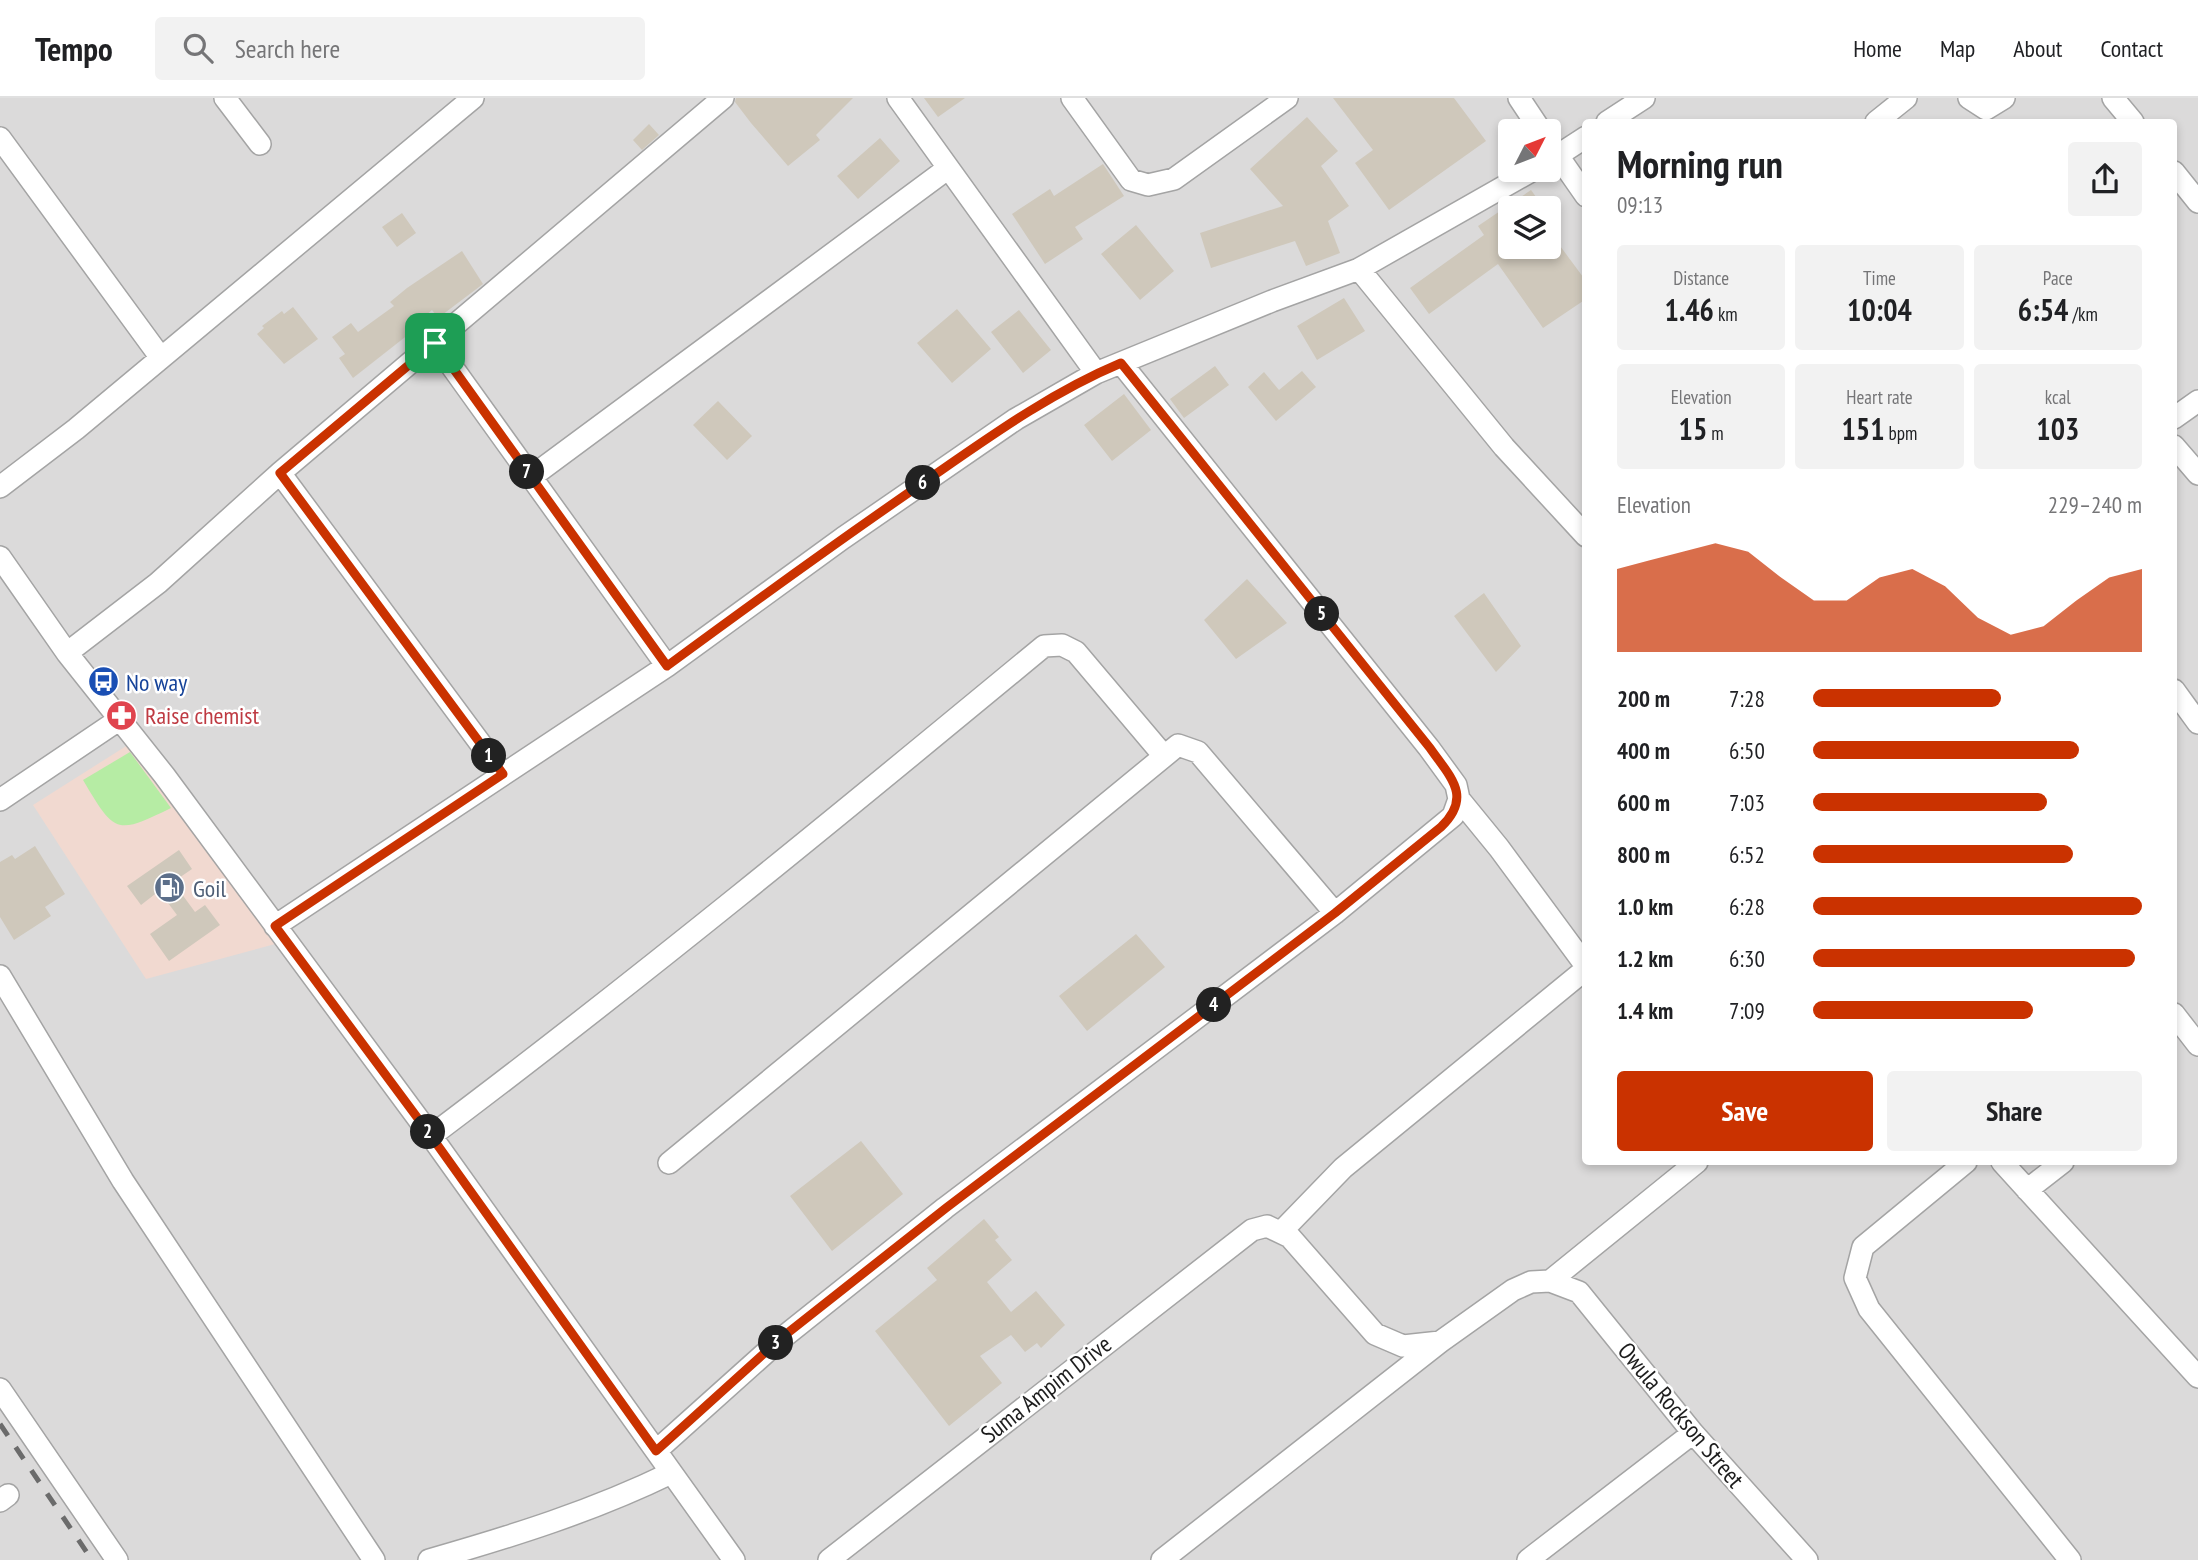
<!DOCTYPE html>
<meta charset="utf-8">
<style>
:root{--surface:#fff;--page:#f2f2f2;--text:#202124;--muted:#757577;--line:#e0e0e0;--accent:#ca3200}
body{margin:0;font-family:"PT Sans Narrow",sans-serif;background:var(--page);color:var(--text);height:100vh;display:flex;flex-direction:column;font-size:26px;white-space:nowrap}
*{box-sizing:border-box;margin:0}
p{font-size:23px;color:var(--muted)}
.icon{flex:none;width:38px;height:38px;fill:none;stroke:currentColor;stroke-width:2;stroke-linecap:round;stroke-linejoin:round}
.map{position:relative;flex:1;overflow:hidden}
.details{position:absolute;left:1582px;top:21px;width:595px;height:1046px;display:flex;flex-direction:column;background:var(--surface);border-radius:7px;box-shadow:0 4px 10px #0003}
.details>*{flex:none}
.needle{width:46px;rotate:48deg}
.controls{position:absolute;left:1498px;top:21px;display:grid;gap:14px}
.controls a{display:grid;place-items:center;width:63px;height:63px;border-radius:7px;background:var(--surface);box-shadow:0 4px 10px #0003;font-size:35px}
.pin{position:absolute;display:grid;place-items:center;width:60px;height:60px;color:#fff;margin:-30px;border-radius:14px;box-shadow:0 4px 10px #0006}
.km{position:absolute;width:35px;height:35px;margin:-18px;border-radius:50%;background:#222;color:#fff;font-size:19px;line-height:35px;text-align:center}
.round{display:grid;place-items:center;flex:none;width:74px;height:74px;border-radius:7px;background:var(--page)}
.overview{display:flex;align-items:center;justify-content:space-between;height:119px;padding:0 35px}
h1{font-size:38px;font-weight:600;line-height:52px}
.stats{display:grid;grid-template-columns:repeat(3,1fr);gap:10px;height:119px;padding:7px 35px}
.stats div{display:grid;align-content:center;border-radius:7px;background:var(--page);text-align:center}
.stats b{font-size:30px;font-weight:600}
.stats small{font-size:19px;font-weight:400}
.stats p{font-size:19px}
.chart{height:196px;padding:14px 35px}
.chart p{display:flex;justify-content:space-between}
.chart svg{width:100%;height:126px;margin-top:7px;fill:var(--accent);opacity:.7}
.primary-button{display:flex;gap:14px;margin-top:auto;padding:14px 35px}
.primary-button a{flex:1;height:80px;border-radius:7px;background:var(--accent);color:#fff;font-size:28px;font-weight:600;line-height:80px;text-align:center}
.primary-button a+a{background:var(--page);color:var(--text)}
ul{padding:0 35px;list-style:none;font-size:23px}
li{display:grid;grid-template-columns:112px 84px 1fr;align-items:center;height:52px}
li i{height:18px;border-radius:9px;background:var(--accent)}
header{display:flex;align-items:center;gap:42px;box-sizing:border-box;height:98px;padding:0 35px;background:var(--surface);border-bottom:2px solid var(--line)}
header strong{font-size:33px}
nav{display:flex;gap:38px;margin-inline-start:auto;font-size:24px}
.search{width:490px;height:63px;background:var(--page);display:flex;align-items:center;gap:18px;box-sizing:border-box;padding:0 24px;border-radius:7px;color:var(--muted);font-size:26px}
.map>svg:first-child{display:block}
</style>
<header>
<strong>Tempo</strong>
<div class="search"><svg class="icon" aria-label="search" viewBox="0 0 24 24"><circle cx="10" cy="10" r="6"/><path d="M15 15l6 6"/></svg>Search here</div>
<nav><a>Home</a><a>Map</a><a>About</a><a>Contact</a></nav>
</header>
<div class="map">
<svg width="2198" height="1462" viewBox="0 0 2198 1462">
<rect width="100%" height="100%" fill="#efeee2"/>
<path fill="#dbdada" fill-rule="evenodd" d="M 0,0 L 2198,0 L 2198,1462 L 0,1462 ZM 1586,24 L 2174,24 L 2174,1064 L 1586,1064 ZM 1510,33 L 1549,33 L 1549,72 L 1510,72 ZM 1510,110 L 1549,110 L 1549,149 L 1510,149 Z"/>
<path fill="#f1d9d0" d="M 131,645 L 275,846 L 146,881 L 33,707 Z"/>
<path fill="#b6eca4" d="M 130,654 L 171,710 C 116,737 115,736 83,682 Z"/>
<path fill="#cfc8bb" d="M 736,0 L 853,0 L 816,37 L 820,42 L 788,68 L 751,25 L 735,4 Z
M 924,0 L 965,0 L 938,19 Z
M 1333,0 L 1454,0 L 1486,43 L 1389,112 L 1355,65 L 1373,52 Z
M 1307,19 L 1338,53 L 1321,68 L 1349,108 L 1328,123 L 1340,155 L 1306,168 L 1295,143 L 1211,170 L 1200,135 L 1283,108 L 1250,71 Z
M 649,26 L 659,37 L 642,52 L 633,42 Z
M 880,40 L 900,63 L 858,101 L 837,78 Z
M 1103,66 L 1124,98 L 1075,129 L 1083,141 L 1045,166 L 1012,116 L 1050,91 L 1054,98 Z
M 1531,92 L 1544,110 L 1510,110 L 1510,149 L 1549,149 L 1549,133 L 1586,183 L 1586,201 L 1543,230 L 1498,166 L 1429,216 L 1410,190 L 1484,137 L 1478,128 Z
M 402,115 L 416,135 L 397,149 L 382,129 Z
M 1136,127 L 1174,173 L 1140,202 L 1101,156 Z
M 462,153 L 483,186 L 438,220 L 432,212 L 407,234 L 409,236 L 353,280 L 339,260 L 345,256 L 332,239 L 351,225 L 358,234 L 394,208 L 390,204 L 407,190 Z
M 1344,200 L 1365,233 L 1317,262 L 1297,228 Z
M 293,209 L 318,241 L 284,266 L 257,236 L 264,230 L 262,228 L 282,213 L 284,216 Z
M 957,211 L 991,251 L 952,285 L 917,245 Z
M 1019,212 L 1051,252 L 1023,275 L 991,234 Z
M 1215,268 L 1229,287 L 1184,320 L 1170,301 Z
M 1302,273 L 1316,289 L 1276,323 L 1248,289 L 1264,274 L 1279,292 Z
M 1124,296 L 1151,332 L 1112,363 L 1084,327 Z
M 718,303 L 752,338 L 727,362 L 693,327 Z
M 1247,481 L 1287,525 L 1236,561 L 1204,522 Z
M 1484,495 L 1521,548 L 1496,574 L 1454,518 Z
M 35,748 L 65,796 L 45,809 L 51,818 L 14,842 L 0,819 L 0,764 L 12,757 L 15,761 Z
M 179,752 L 192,771 L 173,784 L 195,814 L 205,807 L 220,827 L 169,863 L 150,836 L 177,817 L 159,793 L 141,807 L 127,788 Z
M 1136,836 L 1165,869 L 1087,933 L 1059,898 Z
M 861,1043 L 903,1096 L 832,1153 L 790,1098 Z
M 984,1121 L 999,1139 L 995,1142 L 1012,1162 L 987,1184 L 1011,1214 L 1036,1193 L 1065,1227 L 1041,1250 L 1037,1245 L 1025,1254 L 1011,1237 L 980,1258 L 1002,1285 L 949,1328 L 875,1233 L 937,1182 L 927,1170 Z"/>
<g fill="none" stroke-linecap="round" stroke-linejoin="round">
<defs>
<path id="minor" d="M 225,0 L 260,46
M 898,0 L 1096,275
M 1072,0 L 1131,82 L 1148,87 L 1174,81 L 1287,0
M 1519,0 L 1541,33
M 1969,0 L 1986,11 L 2004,0
M 2113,0 L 2133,24
M 1607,24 L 1644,0
M 1876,24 L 1906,0
M 0,40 L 161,260
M 1549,45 L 1586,98
M 1549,63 L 1586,39
M 2174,74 L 2198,104
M 1359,171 L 1504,349 L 1586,438
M 435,245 L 667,568
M 2174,320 L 2198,303
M 2174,348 L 2198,376
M 280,375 L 503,676
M 531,379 L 947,71
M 0,389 L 76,331 L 473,0
M 0,459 L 67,555 L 164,677 L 431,1038 L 734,1462
M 67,555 L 158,485 L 280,375 L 723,0
M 2174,592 L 2198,625
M 1459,701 L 1499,750 L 1586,868
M 0,702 L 120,621
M 275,828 L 667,568 L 843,440 L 1016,321 L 1096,275 L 1272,203 L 1359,171 L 1533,72
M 0,878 L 123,1083 L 374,1462
M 2174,916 L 2198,947
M 431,1038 C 640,881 842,715 1044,548 L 1062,547 L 1076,554 L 1164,658
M 1966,1064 L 1863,1149 L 1855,1180 L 1869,1211 L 2070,1462
M 2002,1064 L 2198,1279
M 669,1065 L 1178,647 L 1198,654 L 1335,815
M 2027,1092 L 2063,1064
M 1281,1134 L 1343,1070 L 1586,871
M 1550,1183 L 1579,1194 L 1693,1335 L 1807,1462
M 0,1291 L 117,1462
M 656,1353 L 781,1241 L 945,1110 L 1335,815 L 1453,718 L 1459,701 L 1456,687 L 1429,650 L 1121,265
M 0,1403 L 8,1397
M 429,1462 C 513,1438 593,1413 671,1375
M 829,1462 L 1252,1132 L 1267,1128 L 1290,1139 L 1375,1236 L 1403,1248 L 1440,1244
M 1162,1462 L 1440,1244 L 1513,1192 L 1531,1184 L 1550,1183 L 1697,1064
M 1528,1462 L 1693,1335"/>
</defs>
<use href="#minor" stroke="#a4a4a4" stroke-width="24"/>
<use href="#minor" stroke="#fff" stroke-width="21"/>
<path stroke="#6b6b6b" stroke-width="5" stroke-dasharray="14 14" stroke-linecap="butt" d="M 0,1326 L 92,1462"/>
</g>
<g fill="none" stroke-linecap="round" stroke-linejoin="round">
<defs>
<path id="route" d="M 435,245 L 667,568 C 754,504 841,441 930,380 C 992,337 1052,294 1121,265 L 1430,650 C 1450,679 1473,698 1441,729 L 1335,815 L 946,1110 L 780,1241 L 656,1353 L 431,1038 L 275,828 L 503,676 L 280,375 Z"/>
</defs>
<use href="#route" stroke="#fff" stroke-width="14"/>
<use href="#route" stroke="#ca3200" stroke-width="9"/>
</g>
<defs>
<symbol id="bus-disc" viewBox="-11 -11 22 22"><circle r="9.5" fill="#1a4fb4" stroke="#fff"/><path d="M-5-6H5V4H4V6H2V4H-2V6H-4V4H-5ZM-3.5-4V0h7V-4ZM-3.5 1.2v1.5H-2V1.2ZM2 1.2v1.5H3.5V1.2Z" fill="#fff"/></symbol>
<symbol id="pharmacy-disc" viewBox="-11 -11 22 22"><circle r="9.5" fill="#e0444e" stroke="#fff"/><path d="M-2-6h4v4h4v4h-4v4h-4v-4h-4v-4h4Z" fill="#fff"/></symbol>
<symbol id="fuel-disc" viewBox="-11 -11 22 22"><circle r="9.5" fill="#5c6f8a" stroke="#fff"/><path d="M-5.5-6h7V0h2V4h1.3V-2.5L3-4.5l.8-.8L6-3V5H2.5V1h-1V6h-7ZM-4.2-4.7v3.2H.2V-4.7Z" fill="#fff"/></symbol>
</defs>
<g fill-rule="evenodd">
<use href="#bus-disc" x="86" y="566" width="35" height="35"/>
<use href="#pharmacy-disc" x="104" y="600" width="35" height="35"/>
<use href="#fuel-disc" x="152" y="772" width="35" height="35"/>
</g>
<g text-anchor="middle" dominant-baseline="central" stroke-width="5" stroke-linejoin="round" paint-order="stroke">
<g font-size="24" fill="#164399" stroke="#fff" text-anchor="start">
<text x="126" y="584">No way</text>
</g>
<g font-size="24" fill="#be3a42" stroke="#fff" text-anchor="start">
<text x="145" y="617">Raise chemist</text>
</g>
<g font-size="24" fill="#4e5e75" stroke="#fff" text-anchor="start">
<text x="193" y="790">Goil</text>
</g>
<g font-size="24" fill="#1d1d1d" stroke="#fff">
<text transform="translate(1046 1291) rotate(-38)">Suma Ampim Drive</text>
<text transform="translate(1681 1317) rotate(50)">Owula Rockson Street</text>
</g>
</g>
</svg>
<div class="controls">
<a><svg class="needle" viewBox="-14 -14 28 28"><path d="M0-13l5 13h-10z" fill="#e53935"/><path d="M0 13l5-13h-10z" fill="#757577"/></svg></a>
<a><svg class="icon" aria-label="layers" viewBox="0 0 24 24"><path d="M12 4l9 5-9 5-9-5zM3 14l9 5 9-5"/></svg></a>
</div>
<div class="pin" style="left:435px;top:245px;background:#1e9e55"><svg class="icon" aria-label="arrive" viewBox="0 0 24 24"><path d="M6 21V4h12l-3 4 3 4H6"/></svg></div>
<b class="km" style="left:489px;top:658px">1</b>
<b class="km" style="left:428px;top:1034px">2</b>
<b class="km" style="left:776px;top:1245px">3</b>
<b class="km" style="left:1214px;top:907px">4</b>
<b class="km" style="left:1322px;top:516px">5</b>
<b class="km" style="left:923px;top:385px">6</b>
<b class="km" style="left:527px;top:374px">7</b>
<section class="details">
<div class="overview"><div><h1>Morning run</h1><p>09:13</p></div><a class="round"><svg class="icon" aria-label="share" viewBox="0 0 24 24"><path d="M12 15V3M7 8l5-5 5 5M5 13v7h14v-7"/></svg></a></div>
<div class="stats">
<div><p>Distance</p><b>1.46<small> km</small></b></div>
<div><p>Time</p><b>10:04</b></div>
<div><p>Pace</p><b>6:54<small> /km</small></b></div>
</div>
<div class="stats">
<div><p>Elevation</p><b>15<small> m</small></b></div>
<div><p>Heart rate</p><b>151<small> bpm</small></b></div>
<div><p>kcal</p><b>103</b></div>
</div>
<div class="chart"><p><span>Elevation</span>229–240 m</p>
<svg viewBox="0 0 160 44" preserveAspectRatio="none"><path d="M0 44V15L10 12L20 9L30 6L40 9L50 18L60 26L70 26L80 18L90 15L100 21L110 32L120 38L130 35L140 26L150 18L160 15V44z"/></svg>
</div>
<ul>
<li><b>200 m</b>7:28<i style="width:57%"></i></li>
<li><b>400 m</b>6:50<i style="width:81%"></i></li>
<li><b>600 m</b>7:03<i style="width:71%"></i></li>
<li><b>800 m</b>6:52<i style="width:79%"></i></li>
<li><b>1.0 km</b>6:28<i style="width:100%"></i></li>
<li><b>1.2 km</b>6:30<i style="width:98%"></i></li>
<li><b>1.4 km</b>7:09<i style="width:67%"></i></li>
</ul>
<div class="primary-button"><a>Save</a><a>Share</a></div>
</section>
</div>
